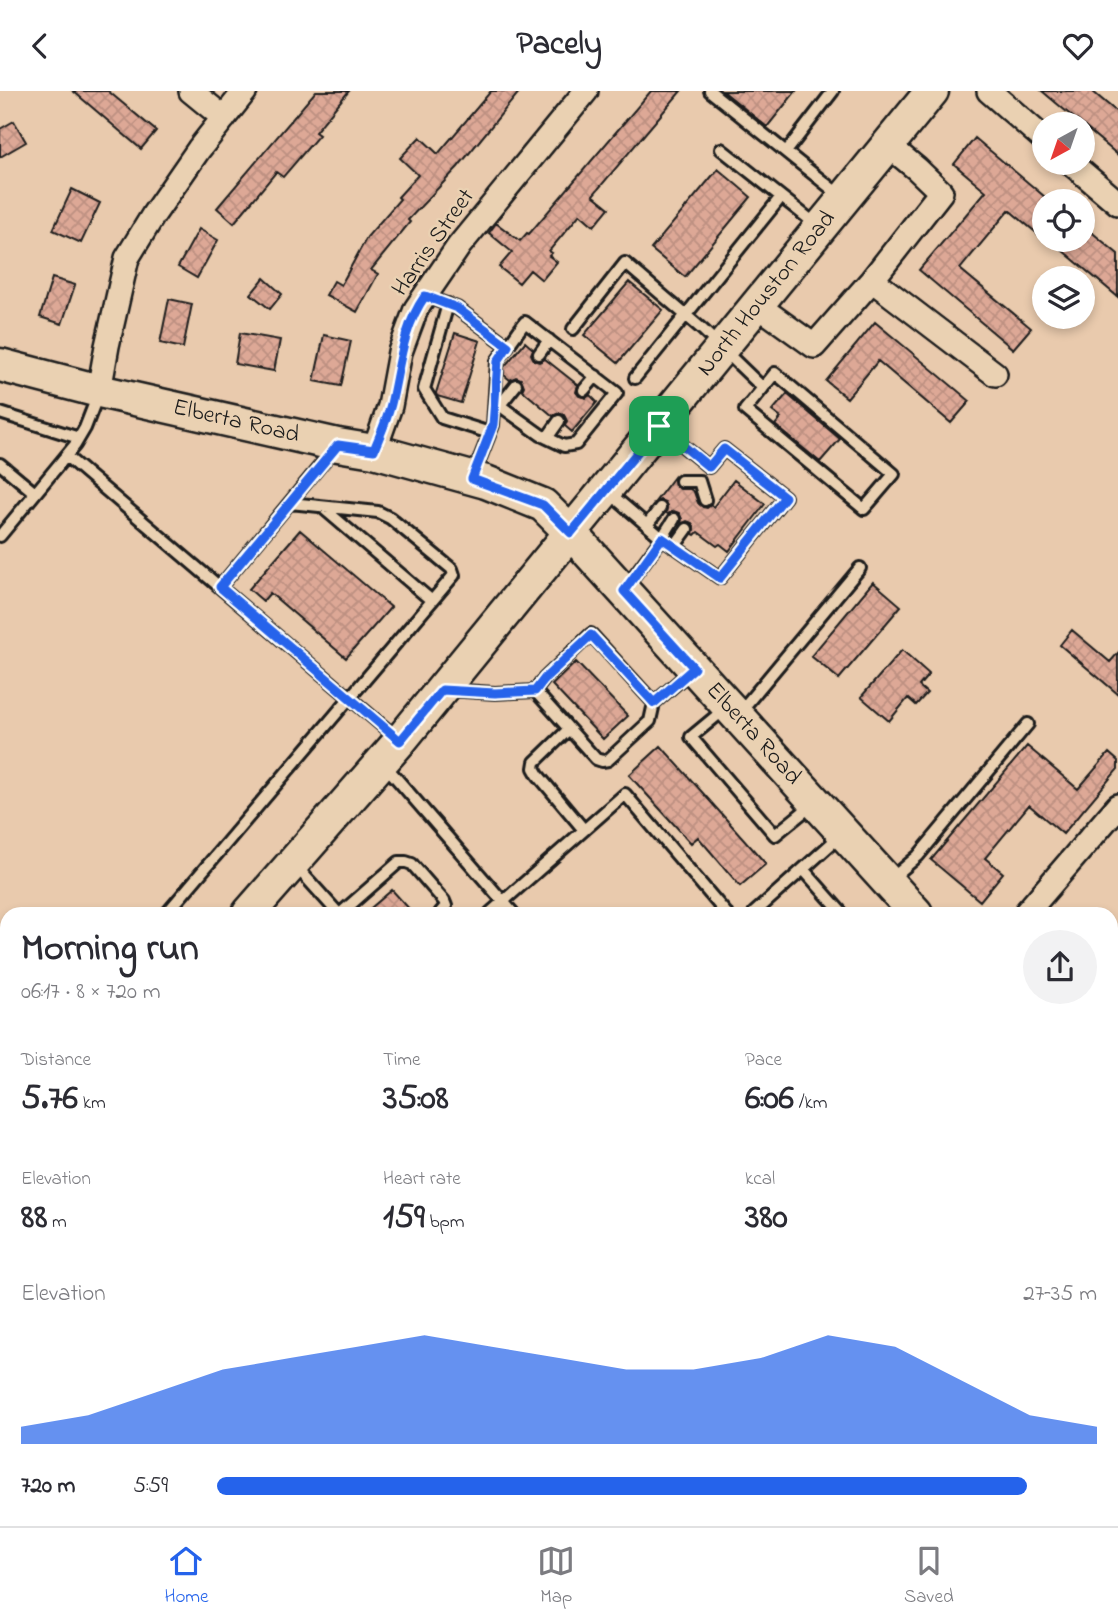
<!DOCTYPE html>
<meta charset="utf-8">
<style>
:root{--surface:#fff;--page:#f2f2f3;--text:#2b2b33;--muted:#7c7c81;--line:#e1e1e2;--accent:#2563eb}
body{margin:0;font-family:"Indie Flower",sans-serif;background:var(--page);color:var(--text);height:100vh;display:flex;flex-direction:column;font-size:26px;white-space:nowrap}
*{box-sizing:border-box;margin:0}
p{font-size:23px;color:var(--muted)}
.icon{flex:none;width:38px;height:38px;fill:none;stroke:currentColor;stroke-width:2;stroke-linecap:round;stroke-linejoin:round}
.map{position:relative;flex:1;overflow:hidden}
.drawer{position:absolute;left:0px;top:816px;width:1118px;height:620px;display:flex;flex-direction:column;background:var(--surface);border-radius:21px 21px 0 0;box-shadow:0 4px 10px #0003}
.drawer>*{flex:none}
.needle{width:46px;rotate:220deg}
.fabs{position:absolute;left:1032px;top:21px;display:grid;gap:14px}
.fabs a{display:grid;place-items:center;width:63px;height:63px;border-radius:50%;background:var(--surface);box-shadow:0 4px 10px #0003;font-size:35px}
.pin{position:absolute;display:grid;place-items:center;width:60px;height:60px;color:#fff;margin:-30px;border-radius:14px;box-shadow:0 4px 10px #0006}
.round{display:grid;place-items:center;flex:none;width:74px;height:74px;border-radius:37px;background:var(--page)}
.head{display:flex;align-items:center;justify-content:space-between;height:119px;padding:0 21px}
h1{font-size:38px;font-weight:800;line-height:52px}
.figures{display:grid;grid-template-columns:repeat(3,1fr);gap:10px;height:119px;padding:7px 21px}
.figures div{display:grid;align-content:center}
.figures b{font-size:35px;font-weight:800}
.figures small{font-size:19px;font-weight:400}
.figures p{font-size:19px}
.chart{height:196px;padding:14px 21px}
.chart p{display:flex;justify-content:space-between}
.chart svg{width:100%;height:126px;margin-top:7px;fill:var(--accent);opacity:.7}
ul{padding:0 21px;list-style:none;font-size:23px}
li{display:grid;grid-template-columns:112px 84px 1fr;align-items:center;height:52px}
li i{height:18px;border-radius:9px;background:var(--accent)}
header{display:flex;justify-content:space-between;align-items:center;height:91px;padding:0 21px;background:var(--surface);font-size:32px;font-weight:800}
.dock{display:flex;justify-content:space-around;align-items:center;height:98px;border-top:2px solid var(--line);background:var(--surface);font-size:19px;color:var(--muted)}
.dock a{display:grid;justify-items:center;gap:4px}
.dock .current{color:var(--accent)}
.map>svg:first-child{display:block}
</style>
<header><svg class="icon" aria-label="back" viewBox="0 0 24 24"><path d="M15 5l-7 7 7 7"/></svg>Pacely<svg class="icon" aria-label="heart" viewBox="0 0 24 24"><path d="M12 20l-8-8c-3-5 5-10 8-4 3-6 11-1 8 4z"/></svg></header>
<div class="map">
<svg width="1118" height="1435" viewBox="0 0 1118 1435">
<defs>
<pattern id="building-cross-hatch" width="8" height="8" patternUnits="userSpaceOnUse" patternTransform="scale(1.75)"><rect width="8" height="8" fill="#dda896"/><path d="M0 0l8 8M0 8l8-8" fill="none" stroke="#bd9081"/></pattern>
</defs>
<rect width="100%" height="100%" fill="#e9caad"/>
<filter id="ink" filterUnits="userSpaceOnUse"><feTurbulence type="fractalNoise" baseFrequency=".0143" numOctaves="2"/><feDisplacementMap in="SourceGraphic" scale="14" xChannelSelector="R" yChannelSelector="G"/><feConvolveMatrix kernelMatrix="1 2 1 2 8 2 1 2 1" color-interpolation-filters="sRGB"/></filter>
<g filter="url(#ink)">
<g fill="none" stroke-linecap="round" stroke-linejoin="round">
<path stroke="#608b9a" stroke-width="5" d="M 0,1209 L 7,1201
M 811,1428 L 817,1435"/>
</g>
<path fill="url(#building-cross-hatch)" stroke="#1c1c1c" stroke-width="2" d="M 73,0 L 108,0 L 156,40 L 141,58 Z
M 316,0 L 349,0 L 315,41 L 319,44 L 283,86 L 276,81 L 234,132 L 217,117 Z
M 491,0 L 520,0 L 458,76 L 408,129 L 410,131 L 371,179 L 378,183 L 357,221 L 326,204 L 334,190 L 341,194 L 367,146 L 400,108 L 398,106 L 418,84 L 400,67 L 420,46 L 438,63 Z
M 651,0 L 681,0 L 593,104 L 609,117 L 594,135 L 580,123 L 549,160 L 552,162 L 549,165 L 557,171 L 542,189 L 530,179 L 519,192 L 499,176 L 512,161 L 489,142 L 496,132 L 520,150 L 527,142 L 529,143 Z
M 723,0 L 796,0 L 767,36 Z
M 1042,0 L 1092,0 L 1118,22 L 1118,64 Z
M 14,30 L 26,51 L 0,66 L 0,38 Z
M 975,47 L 1045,106 L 1045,149 L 1009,119 L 960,178 L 1031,237 L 1013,258 L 919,179 L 986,100 L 954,73 Z
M 718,78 L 751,106 L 685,186 L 651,158 Z
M 72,98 L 100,112 L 81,152 L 53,139 Z
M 1083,134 L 1118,163 L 1118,206 L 1050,149 L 1083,149 Z
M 199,138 L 218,149 L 197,187 L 178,176 Z
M 52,187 L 75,194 L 62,233 L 40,226 Z
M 264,187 L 282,203 L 270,218 L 251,203 Z
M 629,191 L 663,219 L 618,272 L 584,244 Z
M 169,208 L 192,213 L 183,257 L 160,252 Z
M 875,231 L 970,310 L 951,332 L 878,270 L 847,307 L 826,290 Z
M 240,242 L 280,249 L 274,280 L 235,273 Z
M 455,242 L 480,250 L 461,312 L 437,305 L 436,302 Z
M 324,244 L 351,250 L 341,295 L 314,290 Z
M 525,251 L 533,258 L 531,263 L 534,269 L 539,271 L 545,268 L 578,294 L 576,301 L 579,305 L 586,307 L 590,304 L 597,311 L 572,341 L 565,335 L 567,330 L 564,324 L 559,322 L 553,325 L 522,299 L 524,295 L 521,288 L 516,286 L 510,289 L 504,284 L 504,276 Z
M 787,303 L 840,348 L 820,371 L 775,334 L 781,327 L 772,320 Z
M 674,386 L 675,394 L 680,398 L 690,398 L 694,401 L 698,412 L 703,416 L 707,417 L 711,414 L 713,416 L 734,389 L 765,413 L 729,460 L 720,453 L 717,455 L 698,441 L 695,444 L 693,443 L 694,435 L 692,432 L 687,430 L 681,433 L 682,428 L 679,422 L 674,420 L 668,423 L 666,422 L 667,415 L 665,411 L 660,409 L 655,411 Z
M 300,439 L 391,516 L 346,567 L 270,502 L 263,510 L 249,498 Z
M 873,491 L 901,515 L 839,588 L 811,565 Z
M 1072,539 L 1110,571 L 1118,562 L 1118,603 L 1060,554 Z
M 902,559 L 929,583 L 919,595 L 927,602 L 916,614 L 908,607 L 889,630 L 861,606 Z
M 576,571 L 628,625 L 603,648 L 552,594 Z
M 661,655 L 766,773 L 740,795 L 698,746 L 691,752 L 629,684 Z
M 1027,655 L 1078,698 L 1109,662 L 1118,670 L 1118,678 L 1063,743 L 1029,714 L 985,767 L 1003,782 L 980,810 L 931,769 Z
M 392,799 L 413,822 L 365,822 Z"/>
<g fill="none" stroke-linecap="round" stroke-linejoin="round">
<defs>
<path id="lane" d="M 710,0 L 842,106
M 721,58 L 818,135
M 786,61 L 833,0
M 425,205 L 457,217 L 508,255
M 448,213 L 424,298 L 442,327 L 490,342
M 573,238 L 625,172 L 703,239 L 763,297 L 745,319 L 864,418 L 894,383 L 775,282 L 763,297
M 539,263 L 549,249
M 635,287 L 781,106
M 584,299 L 596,285
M 500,314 L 516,294
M 0,322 L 79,347
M 661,337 L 709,376 L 724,358 L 785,406 L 720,487 L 662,447 L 674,428
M 547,347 L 559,330
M 66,365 L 398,648
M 0,373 L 35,402
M 473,385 L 493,334 L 497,270 L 525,231 L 617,302 L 576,353 L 564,355 L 541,344 L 495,311
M 681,390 L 699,390 L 705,409
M 607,400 L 662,447 L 625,497
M 322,416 L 432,510
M 647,434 L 660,417
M 0,445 L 75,354 L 85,337 L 99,301
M 674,456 L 687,438
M 220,496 L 334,358
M 448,599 L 495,602 L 535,600 L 545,587 L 591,543 L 654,612
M 535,600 L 596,668 L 602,670 L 608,669 L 650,630 L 654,612 L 692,579
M 726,617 L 691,646 L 775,744 L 812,714
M 739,622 L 860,477
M 569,638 L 535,671 L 534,677 L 538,684 L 584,739
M 384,673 L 513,822
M 295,774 L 338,822
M 803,778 L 842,822
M 890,789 L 918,765 L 1028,633
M 167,822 L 454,484 L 452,478 L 390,427 L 378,421 L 290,412
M 341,822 L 399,771 L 406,771 L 412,773 L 444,810 L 446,815 L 440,822
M 490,822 L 625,703 L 726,822
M 754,822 L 840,745
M 0,899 L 7,905
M 0,1023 L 7,1014
M 1111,1119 L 1118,1126
M 0,1307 L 7,1299
M 0,1425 L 12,1435
M 890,1428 L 896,1435
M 992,1428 L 998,1435
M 31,1435 L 36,1428
M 147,1435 L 153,1428
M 327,1435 L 333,1428"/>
<path id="street" d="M 191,0 L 224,27
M 989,0 L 1045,49
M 1071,72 L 1118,112
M 872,189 L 995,283
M 757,214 L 814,255 L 872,189 L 941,101 L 917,78 L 888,54
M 99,300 L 107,255 L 127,167 L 154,123 L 199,58 L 245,0
M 374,360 L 390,315 L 400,261 L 416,218 L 459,155 L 586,0
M 1026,822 L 1118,715
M 1111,1420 L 1118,1412"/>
<path id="secondary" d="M 0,274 L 99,300 L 338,354 L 374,360 L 486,391 L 543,414 L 571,442 L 916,822
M 249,822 L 400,650 L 932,0
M 1111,1037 L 1118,1045
M 0,1110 L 7,1102"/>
</defs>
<use href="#lane" stroke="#1c1c1c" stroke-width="16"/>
<use href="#street" stroke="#1c1c1c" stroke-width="28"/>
<use href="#secondary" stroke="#1c1c1c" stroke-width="37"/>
<use href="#lane" stroke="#ead1b2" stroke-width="10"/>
<use href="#street" stroke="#ead1b2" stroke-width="23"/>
<use href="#secondary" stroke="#ead1b2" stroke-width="32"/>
</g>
</g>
<g fill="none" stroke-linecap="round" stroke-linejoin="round" filter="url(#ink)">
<defs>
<path id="route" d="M 425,205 L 457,217 L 508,255 L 498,270 L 493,334 L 472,388 L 543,414 L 571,442 L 659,335 L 709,376 L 724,358 L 785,406 L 720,487 L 662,447 L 624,500 L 694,577 L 654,612 L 591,544 L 545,587 L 535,600 L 495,602 L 442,599 L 400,650 L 220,496 L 338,354 L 374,359 C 380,344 387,329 391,313 C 400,275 402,238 425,205 Z"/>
</defs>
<use href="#route" stroke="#fff" stroke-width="14"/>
<use href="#route" stroke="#2563eb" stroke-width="9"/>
</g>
<g text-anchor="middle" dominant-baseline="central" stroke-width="5" stroke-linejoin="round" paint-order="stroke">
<g font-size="24" fill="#1c1c1c" stroke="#ead1b2">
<text transform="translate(434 152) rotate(-55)">Harris Street</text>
<text transform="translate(767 203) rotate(-51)">North Houston Road</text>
<text transform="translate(236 331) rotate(13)">Elberta Road</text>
<text transform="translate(753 643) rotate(48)">Elberta Road</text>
</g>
</g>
</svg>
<div class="fabs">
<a><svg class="needle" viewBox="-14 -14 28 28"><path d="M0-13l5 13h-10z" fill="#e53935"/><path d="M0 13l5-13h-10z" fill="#7c7c81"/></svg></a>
<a><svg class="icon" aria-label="locate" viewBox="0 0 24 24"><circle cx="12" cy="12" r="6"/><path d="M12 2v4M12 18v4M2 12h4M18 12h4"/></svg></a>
<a><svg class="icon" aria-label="layers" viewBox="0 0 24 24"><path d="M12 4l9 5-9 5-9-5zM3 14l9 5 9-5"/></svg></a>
</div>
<div class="pin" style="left:659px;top:335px;background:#1e9e55"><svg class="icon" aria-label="arrive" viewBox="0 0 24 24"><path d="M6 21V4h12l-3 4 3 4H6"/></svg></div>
<section class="drawer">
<div class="head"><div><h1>Morning run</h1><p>06:17 · 8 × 720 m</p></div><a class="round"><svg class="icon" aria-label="share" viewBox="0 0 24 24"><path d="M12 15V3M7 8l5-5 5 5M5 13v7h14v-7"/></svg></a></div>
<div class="figures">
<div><p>Distance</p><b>5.76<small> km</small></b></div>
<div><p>Time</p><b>35:08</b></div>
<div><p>Pace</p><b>6:06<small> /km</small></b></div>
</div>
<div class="figures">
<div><p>Elevation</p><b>88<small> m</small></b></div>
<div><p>Heart rate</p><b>159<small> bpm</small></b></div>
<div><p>kcal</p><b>380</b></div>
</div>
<div class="chart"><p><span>Elevation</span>27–35 m</p>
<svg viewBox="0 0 160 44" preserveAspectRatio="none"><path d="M0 44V38L10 34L20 26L30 18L40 14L50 10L60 6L70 10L80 14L90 18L100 18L110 14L120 6L130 10L140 22L150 34L160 38V44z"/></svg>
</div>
<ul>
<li><b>720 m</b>5:59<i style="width:92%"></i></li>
</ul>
</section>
</div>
<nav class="dock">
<a class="current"><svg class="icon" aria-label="home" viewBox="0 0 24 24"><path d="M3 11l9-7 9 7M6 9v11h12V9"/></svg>Home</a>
<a><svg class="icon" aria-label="map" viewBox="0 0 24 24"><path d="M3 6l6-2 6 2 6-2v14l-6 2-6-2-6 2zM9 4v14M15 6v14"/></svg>Map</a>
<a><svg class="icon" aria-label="saved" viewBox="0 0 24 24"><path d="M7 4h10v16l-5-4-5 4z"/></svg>Saved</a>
</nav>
